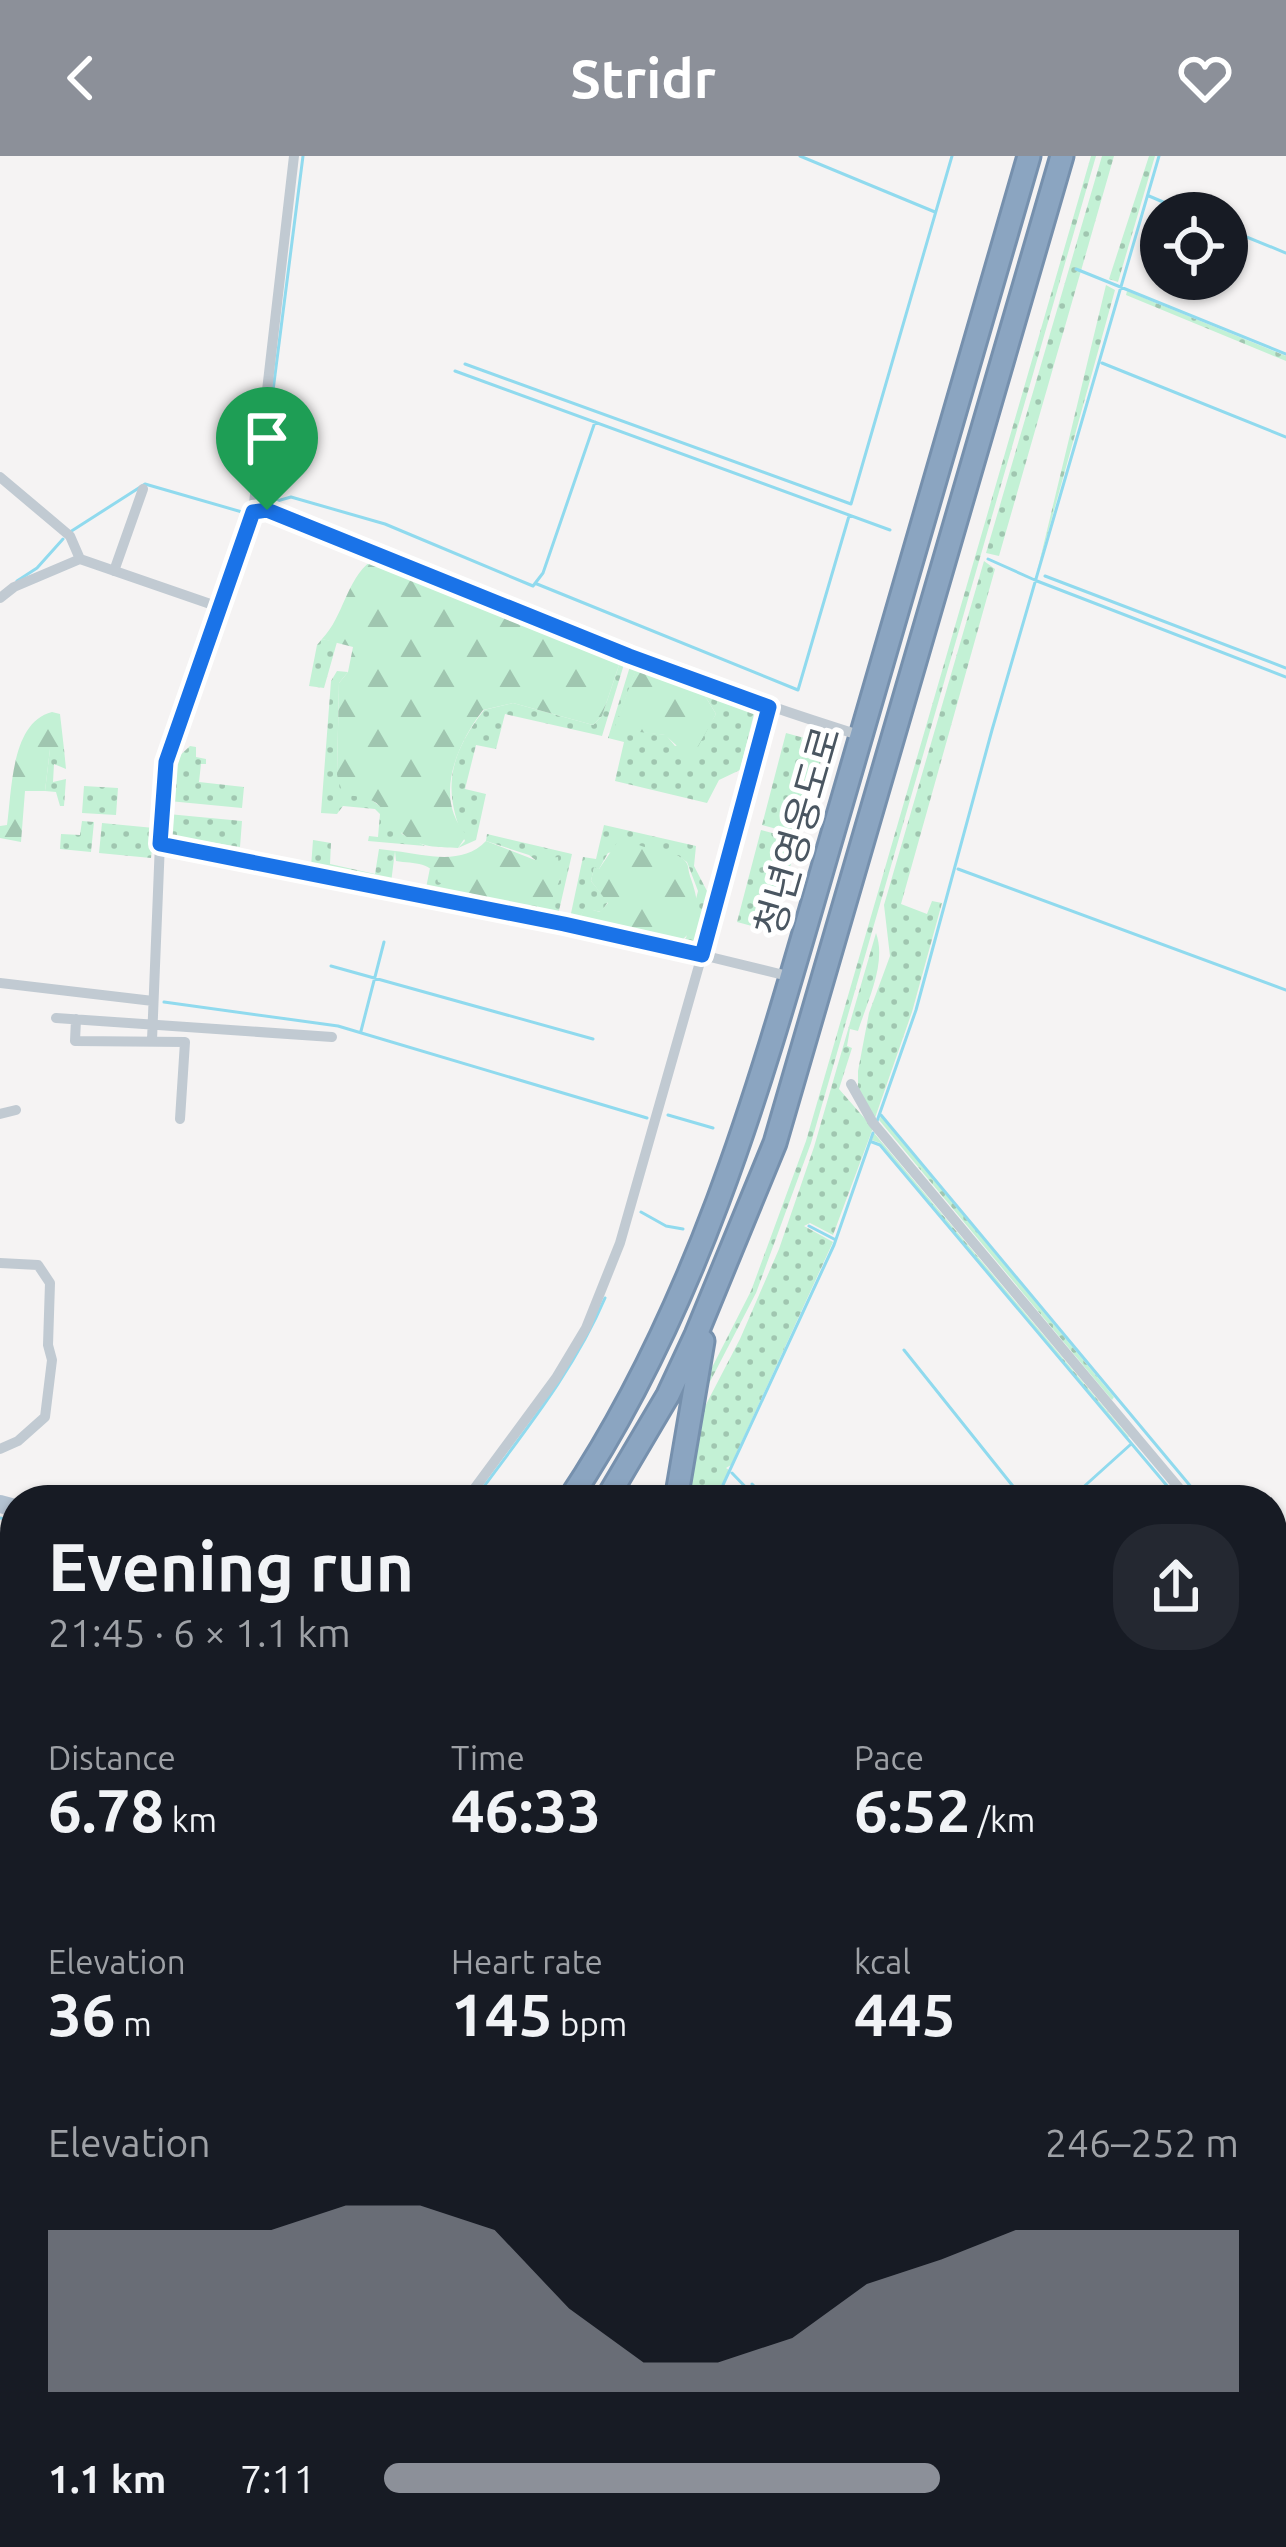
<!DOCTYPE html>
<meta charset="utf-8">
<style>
:root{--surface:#171b24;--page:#242831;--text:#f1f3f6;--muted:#9ea1a6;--accent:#8c9099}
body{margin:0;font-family:Ubuntu,"Noto Sans KR",sans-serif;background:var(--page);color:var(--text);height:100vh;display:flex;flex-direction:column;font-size:45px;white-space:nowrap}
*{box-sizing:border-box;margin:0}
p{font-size:39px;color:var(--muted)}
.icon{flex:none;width:66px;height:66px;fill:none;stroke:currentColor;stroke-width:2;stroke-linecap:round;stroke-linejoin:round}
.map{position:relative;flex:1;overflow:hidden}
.side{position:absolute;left:0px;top:1329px;width:1287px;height:1062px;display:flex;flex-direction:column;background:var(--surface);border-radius:48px 48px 0 0;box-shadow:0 3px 9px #0004}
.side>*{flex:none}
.buttons{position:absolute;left:1140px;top:36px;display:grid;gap:24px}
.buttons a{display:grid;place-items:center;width:108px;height:108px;border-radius:50%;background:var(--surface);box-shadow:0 3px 9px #0004;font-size:60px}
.pin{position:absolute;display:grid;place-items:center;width:102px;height:102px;color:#fff;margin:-123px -51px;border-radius:50% 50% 50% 0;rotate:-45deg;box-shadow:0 0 12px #0007}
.pin .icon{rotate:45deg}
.round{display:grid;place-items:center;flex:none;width:126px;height:126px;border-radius:48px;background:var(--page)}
.headline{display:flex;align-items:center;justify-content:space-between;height:204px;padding:0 48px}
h1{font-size:66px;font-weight:600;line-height:90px}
.figures{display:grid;grid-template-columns:repeat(3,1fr);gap:18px;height:204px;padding:12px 48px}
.figures div{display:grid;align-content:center}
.figures b{font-size:60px;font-weight:600}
.figures small{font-size:33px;font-weight:400}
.figures p{font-size:33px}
.chart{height:336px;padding:24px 48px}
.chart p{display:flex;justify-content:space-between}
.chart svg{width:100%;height:216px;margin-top:12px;fill:var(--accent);opacity:.7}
ul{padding:0 48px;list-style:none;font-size:39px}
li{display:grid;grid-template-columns:192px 144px 1fr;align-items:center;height:90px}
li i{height:30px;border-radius:15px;background:var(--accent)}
header{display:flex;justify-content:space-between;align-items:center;height:156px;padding:0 48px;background:var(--accent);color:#fff;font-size:54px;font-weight:600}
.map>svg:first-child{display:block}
</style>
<header><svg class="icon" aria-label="back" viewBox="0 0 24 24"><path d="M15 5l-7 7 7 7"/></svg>Stridr<svg class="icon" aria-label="heart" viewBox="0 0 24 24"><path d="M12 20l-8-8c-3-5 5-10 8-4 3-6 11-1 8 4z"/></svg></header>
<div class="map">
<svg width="1286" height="2391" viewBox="0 0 1286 2391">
<defs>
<pattern id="grass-dots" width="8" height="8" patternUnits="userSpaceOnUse" patternTransform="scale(3)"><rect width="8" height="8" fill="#c3f1d5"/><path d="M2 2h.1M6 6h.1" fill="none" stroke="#a0c6b0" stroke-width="1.8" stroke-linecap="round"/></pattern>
<pattern id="forest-firs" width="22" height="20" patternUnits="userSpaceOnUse" patternTransform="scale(3)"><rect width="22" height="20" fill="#c3f1d5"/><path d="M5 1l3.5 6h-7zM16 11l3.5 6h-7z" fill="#a0c6b0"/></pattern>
</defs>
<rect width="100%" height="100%" fill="#f5f3f3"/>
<path fill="url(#grass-dots)" d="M 1091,0 L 1096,0 L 811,987 L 756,1137 L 700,1245 L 699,1237 L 751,1135 L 806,985 Z
M 1102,0 L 1114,0 L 999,400 L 986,397 Z
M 1149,0 L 1155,0 L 1118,126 L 1109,123 Z
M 1106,129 L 1115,134 L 1037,416 Z
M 1127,135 L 1286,200 L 1286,205 L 1126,139 Z
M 984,405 L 995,413 L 901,748 L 927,758 L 932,745 L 942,747 L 912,856 L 875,962 L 858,933 L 858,915 L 869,857 L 890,800 L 884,749 Z
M 322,483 L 337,486 L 324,532 L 309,530 L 317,489 Z
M 615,500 L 625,505 L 602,580 L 505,558 L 496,593 L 476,589 L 465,633 L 486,638 L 476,684 L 458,692 L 465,685 C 441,633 450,598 484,554 L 513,547 L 593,569 L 602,560 L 620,506 Z
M 631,507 L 644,512 L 636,514 L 615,572 L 666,579 L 675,590 L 703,579 L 716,558 L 702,535 L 755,554 L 740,614 L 719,624 L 707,647 L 615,625 L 624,586 L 608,582 Z
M 337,515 L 348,516 L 339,527 L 337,619 L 388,656 L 402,678 L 425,690 L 368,685 L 369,680 L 378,681 L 380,658 L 375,653 L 343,650 L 337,658 L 321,657 L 331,525 Z
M 786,577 L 826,588 L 799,679 L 762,669 Z
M 190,590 L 196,591 L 196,601 L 206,603 L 206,608 L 201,608 L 199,626 L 244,631 L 242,652 L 169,645 L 173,606 Z
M 50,593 L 64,593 L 66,613 L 54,608 L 53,626 L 66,623 L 64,650 L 60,650 L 56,636 L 45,635 Z
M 84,630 L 118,632 L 116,659 L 82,657 Z
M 168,658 L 242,665 L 240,691 L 173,680 L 168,675 Z
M 82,665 L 94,666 L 91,696 L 60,693 L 61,678 L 80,679 Z
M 102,667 L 154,672 L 151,702 L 99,697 Z
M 604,669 L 696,690 L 694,710 L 708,737 L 694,791 L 678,787 L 686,782 L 698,735 L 687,706 L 678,700 L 635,691 L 608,697 L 599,713 L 594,712 L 591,725 L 608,746 L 601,756 L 592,754 L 588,746 L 579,764 L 570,762 L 583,701 L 596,703 Z
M 761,674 L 798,684 L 771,775 L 737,766 Z
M 487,678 L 572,698 L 558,759 L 426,732 L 430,712 L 436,716 L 552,739 L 560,723 L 529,699 L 486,685 Z
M 313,684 L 331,687 L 330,708 L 375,718 L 379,693 L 395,695 L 391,727 L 311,711 Z
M 876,777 C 887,807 867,846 858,875 L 850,873 L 847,890 L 852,892 L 839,933 L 873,972 L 833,1079 L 810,1067 L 804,1070 L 833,1086 L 731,1309 L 726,1312 L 729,1314 L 714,1344 L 685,1344 L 700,1260 L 740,1183 L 779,1093 L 814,991 Z
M 881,960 L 1114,1241 L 1112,1244 L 879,964 Z
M 874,977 L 1129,1281 L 1127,1282 L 880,987 L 872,984 Z"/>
<path fill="url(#forest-firs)" d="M 371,405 L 615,500 L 620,506 L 602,560 L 593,569 L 513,547 L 483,554 C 458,587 432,642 467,679 L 458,692 C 439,691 419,692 403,678 C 375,655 391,642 343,639 L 337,619 L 339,527 L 348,516 L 353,491 L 322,483 C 344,460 346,424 371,405 Z
M 644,512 L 702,535 L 716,558 L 694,598 L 686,598 L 665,579 L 614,573 L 636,513 Z
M 52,556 L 60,558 L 64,593 L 50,593 L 45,635 L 25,635 L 21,686 L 0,682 L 0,670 L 7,669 C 12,634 11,566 52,556 Z
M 622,679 C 644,698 668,691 683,703 C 690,709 687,711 690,720 C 699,745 704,769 678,787 L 579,764 L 588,744 L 593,754 L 600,756 L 608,747 L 591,725 L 594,711 L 599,713 Z
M 486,685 L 535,704 L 558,701 L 560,723 L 549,751 C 512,749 473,740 438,726 C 434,705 414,708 396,705 L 395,695 C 427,699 462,710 486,685 Z"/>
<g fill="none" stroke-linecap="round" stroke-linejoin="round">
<path stroke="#90daee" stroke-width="3" d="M 800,0 L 935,56
M 1149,40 L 1189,57
M 1227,73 L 1286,97
M 1076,113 L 1286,198
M 1102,207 L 1286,281
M 465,208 L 851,348 L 952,0
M 455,215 L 890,374
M 264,305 L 303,0
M 263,349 L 291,341 L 385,368 L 533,430 L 543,417 L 595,266
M 70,376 L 145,328 L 242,356
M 988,403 L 1037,425 L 1286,521
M 1045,420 L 1286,512
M 17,425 L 37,412 L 63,383
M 537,428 L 798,534 L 849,360
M 958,713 L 1286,834
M 331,810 L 593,883
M 164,846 L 338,870 L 647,962
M 361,875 L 384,786
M 668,959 L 713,972
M 881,959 L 1202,1344
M 876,968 L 916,854 L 992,574 L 1159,0
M 872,986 L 880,989 L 1179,1344
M 641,1056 L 666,1070 L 683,1073
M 809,1070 L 834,1083
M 904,1194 L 1024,1344
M 732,1317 L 758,1344
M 752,1328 L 767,1344
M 474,1344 C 522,1278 573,1217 605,1142
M 716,1344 L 834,1089 L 873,977
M 1069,1344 L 1130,1289
M 0,1362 L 15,1365
M 1272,1428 L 1286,1445
M 1272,1459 L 1286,1476
M 0,1499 L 15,1460
M 1272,1569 L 1286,1555
M 0,1590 L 15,1598
M 0,1742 L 15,1753
M 1272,1874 L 1286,1862
M 0,2093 L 15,2081
M 0,2098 L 15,2087
M 417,2376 L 431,2391
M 161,2391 L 177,2376
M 172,2391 L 189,2376
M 620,2391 L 636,2376"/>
<defs>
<path id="motorway" d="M 569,1344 C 704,1142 765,911 832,680 C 899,454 964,227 1029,0
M 606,1344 L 668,1239 L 696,1179 L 775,987 L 1062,0
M 676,1344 L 703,1185
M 0,1943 L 15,1931
M 0,1984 L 15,1971"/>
</defs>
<use href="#motorway" stroke="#7690ad" stroke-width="27"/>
<path stroke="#c1cad2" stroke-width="10" d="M 0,321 L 70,380 L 80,403 L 14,431 L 0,442
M 253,356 L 267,354 C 464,433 659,517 862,580
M 80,403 L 219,451
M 114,415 L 143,333
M 769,551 L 702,799 L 792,821
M 160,688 L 702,799 L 620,1087 L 586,1172 L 556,1222 L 466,1344
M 0,827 L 153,845
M 56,862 L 332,881
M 76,863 L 75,885 L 185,886 L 180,963
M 152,884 L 162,637 L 167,606 L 253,356 L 294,0
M 851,928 L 873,967 L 1189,1344
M 0,958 L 16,954
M 0,1107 L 38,1109 L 50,1127 L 48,1189 L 52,1204 L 45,1261 L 18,1285 L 0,1293
M 1272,1443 L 1286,1460
M 0,1831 L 15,1818
M 1240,2376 L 1254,2391"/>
<path stroke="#c1cad2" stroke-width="14" d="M 1272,2018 L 1286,2005"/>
<path stroke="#b3c2d1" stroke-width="18" d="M 0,1348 L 15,1352
M 1272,2371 L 1286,2386
M 865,2391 L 882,2376"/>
<use href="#motorway" stroke="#8ba5c1" stroke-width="21"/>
</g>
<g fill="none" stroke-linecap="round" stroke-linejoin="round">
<defs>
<path id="route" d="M 267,354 L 629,500 L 769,551 L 702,799 L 564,768 L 160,688 L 166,606 L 253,356 Z"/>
</defs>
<use href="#route" stroke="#fff" stroke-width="24"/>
<use href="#route" stroke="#1a73e8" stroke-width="15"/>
</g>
<g text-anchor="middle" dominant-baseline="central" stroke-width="10" stroke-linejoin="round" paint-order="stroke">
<g font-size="39" fill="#4a5661" stroke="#fff">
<text transform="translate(797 675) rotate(-74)">청년영웅도로</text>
</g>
</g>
</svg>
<div class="buttons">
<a><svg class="icon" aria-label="locate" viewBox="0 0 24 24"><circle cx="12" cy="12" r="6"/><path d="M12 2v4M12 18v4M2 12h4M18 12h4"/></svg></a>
</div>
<div class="pin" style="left:267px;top:354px;background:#1e9e55"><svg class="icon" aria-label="arrive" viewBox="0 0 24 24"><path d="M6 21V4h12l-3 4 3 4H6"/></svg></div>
<section class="side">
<div class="headline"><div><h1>Evening run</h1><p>21:45 · 6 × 1.1 km</p></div><a class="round"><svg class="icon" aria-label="share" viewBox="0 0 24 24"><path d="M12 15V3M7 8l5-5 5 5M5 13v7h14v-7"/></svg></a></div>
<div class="figures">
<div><p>Distance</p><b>6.78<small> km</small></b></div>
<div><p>Time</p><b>46:33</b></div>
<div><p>Pace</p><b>6:52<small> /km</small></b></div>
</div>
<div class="figures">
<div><p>Elevation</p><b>36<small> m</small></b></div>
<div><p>Heart rate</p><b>145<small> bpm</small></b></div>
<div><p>kcal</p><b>445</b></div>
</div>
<div class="chart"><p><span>Elevation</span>246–252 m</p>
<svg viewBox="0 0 160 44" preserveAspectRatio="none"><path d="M0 44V11L10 11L20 11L30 11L40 6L50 6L60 11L70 27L80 38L90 38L100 33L110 22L120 17L130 11L140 11L150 11L160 11V44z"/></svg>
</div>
<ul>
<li><b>1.1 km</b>7:11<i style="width:65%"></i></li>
</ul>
</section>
</div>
